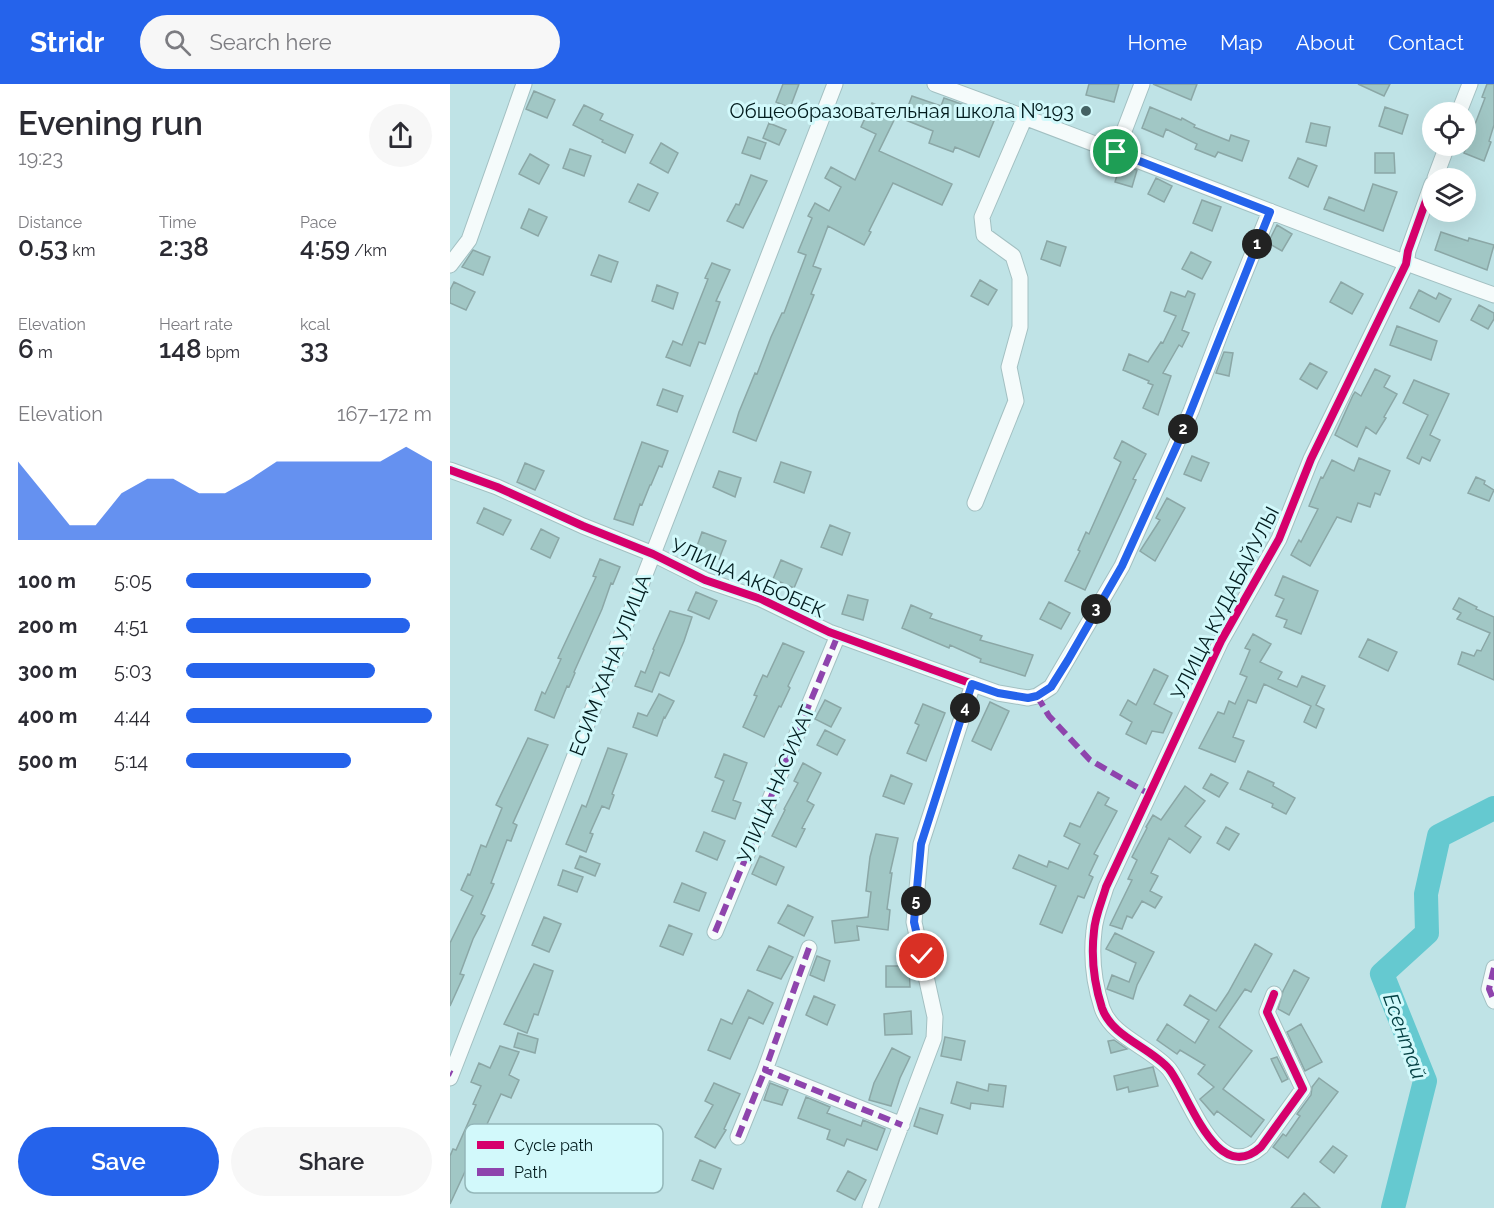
<!DOCTYPE html>
<meta charset="utf-8">
<style>
:root{--surface:#fff;--page:#f7f7f7;--text:#2b2b33;--muted:#7c7c81;--accent:#2563eb}
body{margin:0;font-family:Raleway,sans-serif;background:var(--page);color:var(--text);height:100vh;display:flex;flex-direction:column;font-size:22px;white-space:nowrap}
*{box-sizing:border-box;margin:0}
p{font-size:20px;color:var(--muted)}
.icon{flex:none;width:33px;height:33px;fill:none;stroke:currentColor;stroke-width:2;stroke-linecap:round;stroke-linejoin:round}
.map{position:relative;flex:1;overflow:hidden}
.side{display:flex;flex-direction:column;background:var(--surface);width:450px}
.side>*{flex:none}
.fabs{position:absolute;left:972px;top:18px;display:grid;gap:12px}
.fabs a{display:grid;place-items:center;width:54px;height:54px;border-radius:50%;background:var(--surface);box-shadow:0 6px 24px #0002;font-size:30px}
.pin{position:absolute;display:grid;place-items:center;width:51px;height:51px;color:#fff;margin:-26px;border:3px solid #fff;border-radius:50%;box-shadow:0 2px 6px #0007}
.km{position:absolute;width:30px;height:30px;margin:-15px;border-radius:50%;background:#222;color:#fff;font-size:16px;line-height:30px;text-align:center}
.round{display:grid;place-items:center;flex:none;width:63px;height:63px;border-radius:32px;background:var(--page)}
.headline{display:flex;align-items:center;justify-content:space-between;height:102px;padding:0 18px}
h1{font-size:33px;font-weight:600;line-height:45px}
.metrics{display:grid;grid-template-columns:repeat(3,1fr);gap:9px;height:102px;padding:6px 18px}
.metrics div{display:grid;align-content:center}
.metrics b{font-size:26px;font-weight:600}
.metrics small{font-size:16px;font-weight:400}
.metrics p{font-size:16px}
.chart{height:168px;padding:12px 18px}
.chart p{display:flex;justify-content:space-between}
.chart svg{width:100%;height:108px;margin-top:6px;fill:var(--accent);opacity:.7}
.action{display:flex;gap:12px;margin-top:auto;padding:12px 18px}
.action a{flex:1;height:69px;border-radius:36px;background:var(--accent);color:#fff;font-size:24px;font-weight:600;line-height:69px;text-align:center}
.action a+a{background:var(--page);color:var(--text)}
ul{padding:0 18px;list-style:none;font-size:20px}
li{display:grid;grid-template-columns:96px 72px 1fr;align-items:center;height:45px}
li i{height:15px;border-radius:8px;background:var(--accent)}
header{display:flex;align-items:center;gap:36px;box-sizing:border-box;height:84px;padding:0 30px;background:var(--accent);color:#fff}
header strong{font-size:28px}
nav{display:flex;gap:33px;margin-inline-start:auto;font-size:21px}
.search{width:420px;height:54px;background:var(--page);display:flex;align-items:center;gap:15px;box-sizing:border-box;padding:0 21px;border-radius:33px;color:var(--muted);font-size:22px}
main{display:flex;flex:1;min-height:0}
.map>svg:first-child{display:block}
</style>
<header>
<strong>Stridr</strong>
<div class="search"><svg class="icon" aria-label="search" viewBox="0 0 24 24"><circle cx="10" cy="10" r="6"/><path d="M15 15l6 6"/></svg>Search here</div>
<nav><a>Home</a><a>Map</a><a>About</a><a>Contact</a></nav>
</header>
<main>
<section class="side">
<div class="headline"><div><h1>Evening run</h1><p>19:23</p></div><a class="round"><svg class="icon" aria-label="share" viewBox="0 0 24 24"><path d="M12 15V3M7 8l5-5 5 5M5 13v7h14v-7"/></svg></a></div>
<div class="metrics">
<div><p>Distance</p><b>0.53<small> km</small></b></div>
<div><p>Time</p><b>2:38</b></div>
<div><p>Pace</p><b>4:59<small> /km</small></b></div>
</div>
<div class="metrics">
<div><p>Elevation</p><b>6<small> m</small></b></div>
<div><p>Heart rate</p><b>148<small> bpm</small></b></div>
<div><p>kcal</p><b>33</b></div>
</div>
<div class="chart"><p><span>Elevation</span>167–172 m</p>
<svg viewBox="0 0 160 44" preserveAspectRatio="none"><path d="M0 44V12L10 25L20 38L30 38L40 25L50 19L60 19L70 25L80 25L90 19L100 12L110 12L120 12L130 12L140 12L150 6L160 12V44z"/></svg>
</div>
<ul>
<li><b>100 m</b>5:05<i style="width:75%"></i></li>
<li><b>200 m</b>4:51<i style="width:91%"></i></li>
<li><b>300 m</b>5:03<i style="width:77%"></i></li>
<li><b>400 m</b>4:44<i style="width:100%"></i></li>
<li><b>500 m</b>5:14<i style="width:67%"></i></li>
</ul>
<div class="action"><a>Save</a><a>Share</a></div>
</section>
<div class="map">
<svg width="1044" height="1124" viewBox="0 0 1044 1124">
<rect width="100%" height="100%" fill="#bfe3e6"/>
<g fill="none" stroke-linecap="round" stroke-linejoin="round">
<path stroke="#65c9d0" stroke-width="24" d="M 943,1124 L 975,997 L 932,890 L 977,849 L 976,810 L 989,752 L 1044,724"/>
</g>
<path fill="#a1c7c5" stroke="#8ba7a6" stroke-width="1.5" d="M 333,0 L 349,0 L 340,24 L 326,18 Z
M 639,0 L 669,0 L 664,18 L 636,11 Z
M 703,0 L 747,0 L 741,16 Z
M 908,0 L 940,0 L 934,12 Z
M 1037,0 L 1044,0 L 1044,41 L 1039,57 L 1041,58 L 1034,77 L 1014,69 L 1035,14 L 1032,13 Z
M 84,7 L 105,16 L 97,34 L 76,25 Z
M 462,12 L 491,22 L 494,14 L 520,23 L 519,27 L 544,37 L 529,73 L 505,63 L 503,68 L 479,59 L 483,47 L 453,35 Z
M 422,19 L 447,30 L 429,67 L 502,100 L 492,121 L 443,99 L 419,147 L 421,148 L 414,161 L 378,142 L 363,182 L 371,185 L 361,210 L 364,211 L 306,357 L 283,348 L 289,328 L 305,289 L 307,290 L 321,253 L 332,229 L 334,229 L 356,171 L 348,168 L 362,134 L 358,132 L 365,119 L 379,127 L 391,103 L 375,94 L 381,83 L 405,96 L 426,50 L 411,43 Z
M 134,21 L 153,30 L 150,36 L 183,51 L 175,69 L 152,58 L 153,56 L 123,41 Z
M 700,23 L 731,36 L 732,34 L 745,41 L 744,43 L 779,57 L 781,51 L 799,57 L 792,77 L 768,68 L 765,73 L 745,65 L 747,60 L 716,45 L 713,53 L 692,44 Z
M 935,23 L 958,31 L 952,50 L 929,42 Z
M 319,39 L 336,46 L 329,61 L 313,54 Z
M 861,39 L 880,43 L 876,62 L 856,58 Z
M 298,53 L 316,59 L 310,75 L 292,69 Z
M 211,59 L 228,69 L 218,89 L 200,79 Z
M 120,65 L 141,72 L 134,92 L 113,84 Z
M 925,69 L 944,69 L 945,89 L 925,89 Z
M 80,70 L 99,81 L 89,100 L 69,90 Z
M 848,74 L 867,82 L 858,103 L 839,94 Z
M 670,81 L 687,86 L 682,103 L 665,98 Z
M 301,91 L 317,97 L 293,144 L 277,137 L 286,120 L 289,121 Z
M 706,94 L 722,102 L 714,118 L 698,110 Z
M 188,100 L 208,109 L 199,127 L 179,118 Z
M 923,100 L 947,108 L 933,147 L 874,125 L 879,113 L 914,127 Z
M 752,116 L 771,123 L 762,147 L 743,139 Z
M 79,125 L 97,133 L 88,152 L 71,144 Z
M 827,141 L 842,150 L 832,167 L 818,159 Z
M 991,148 L 1018,157 L 1019,154 L 1044,161 L 1037,186 L 985,166 Z
M 597,157 L 616,163 L 610,182 L 591,175 Z
M 23,166 L 40,173 L 33,191 L 12,183 Z
M 741,168 L 761,178 L 752,195 L 732,185 Z
M 149,171 L 168,178 L 161,198 L 141,191 Z
M 262,179 L 280,186 L 266,217 L 270,218 L 255,260 L 249,258 L 240,282 L 216,273 L 223,257 L 232,261 L 258,195 L 255,194 Z
M 530,196 L 547,206 L 538,221 L 521,212 Z
M 4,198 L 25,208 L 16,226 L 0,219 L 0,206 Z
M 891,198 L 913,210 L 902,230 L 880,218 Z
M 207,201 L 228,209 L 223,225 L 202,217 Z
M 969,206 L 986,215 L 989,209 L 1001,215 L 989,238 L 960,224 Z
M 738,207 L 745,210 L 732,246 L 739,249 L 732,263 L 729,261 L 713,289 L 721,292 L 708,331 L 693,324 L 703,301 L 698,299 L 699,297 L 673,286 L 679,270 L 698,278 L 711,258 L 713,259 L 726,232 L 714,227 L 721,208 L 735,213 Z
M 1029,221 L 1044,229 L 1044,235 L 1038,245 L 1021,236 Z
M 947,242 L 987,257 L 981,276 L 940,261 Z
M 774,268 L 783,269 L 779,292 L 766,289 Z
M 860,279 L 877,288 L 867,305 L 850,295 Z
M 925,285 L 940,292 L 934,303 L 947,310 L 934,333 L 936,334 L 926,350 L 916,343 L 907,363 L 885,351 L 903,311 L 905,308 L 911,312 Z
M 964,296 L 999,310 L 980,351 L 990,356 L 980,377 L 972,373 L 969,380 L 957,374 L 978,331 L 953,319 Z
M 213,305 L 233,312 L 227,328 L 207,321 Z
M 672,357 L 696,370 L 683,395 L 686,396 L 635,506 L 615,497 L 630,467 L 628,466 L 636,448 L 639,450 L 671,378 L 664,374 Z
M 192,358 L 218,367 L 212,383 L 209,382 L 201,401 L 200,401 L 192,421 L 190,420 L 183,441 L 164,435 Z
M 742,372 L 759,379 L 751,397 L 734,390 Z
M 909,374 L 940,387 L 930,411 L 925,409 L 920,423 L 908,419 L 901,438 L 887,433 L 860,482 L 841,471 L 849,456 L 851,458 L 868,425 L 859,422 L 871,393 L 873,394 L 882,376 L 904,387 Z
M 331,378 L 361,388 L 354,409 L 324,398 Z
M 75,379 L 94,387 L 85,406 L 67,398 Z
M 269,387 L 291,394 L 285,413 L 263,403 Z
M 1026,393 L 1035,397 L 1034,400 L 1044,406 L 1039,417 L 1018,409 Z
M 717,414 L 735,424 L 705,477 L 690,467 L 710,436 L 706,434 Z
M 34,424 L 61,436 L 53,451 L 27,439 Z
M 380,441 L 400,449 L 392,471 L 371,463 Z
M 91,445 L 109,454 L 100,474 L 81,465 Z
M 252,448 L 276,457 L 269,475 L 246,465 Z
M 150,475 L 170,483 L 163,500 L 161,499 L 152,525 L 124,588 L 125,589 L 119,603 L 117,602 L 104,634 L 85,626 L 92,608 L 95,610 L 111,575 L 108,574 L 146,493 L 143,492 Z
M 331,476 L 352,485 L 344,504 L 323,495 Z
M 833,492 L 868,507 L 851,550 L 834,543 L 837,536 L 826,532 L 834,515 L 825,511 Z
M 246,508 L 267,517 L 259,535 L 238,526 Z
M 398,511 L 418,516 L 413,536 L 392,530 Z
M 1009,514 L 1027,523 L 1026,525 L 1044,533 L 1044,596 L 1008,580 L 1012,568 L 1024,572 L 1027,566 L 1031,567 L 1040,549 L 1007,535 L 1011,529 L 1003,525 Z
M 599,518 L 620,529 L 611,545 L 590,535 Z
M 461,521 L 482,530 L 480,534 L 532,552 L 530,556 L 583,571 L 575,592 L 530,578 L 531,575 L 500,561 L 499,564 L 452,544 Z
M 220,527 L 242,533 L 234,557 L 219,592 L 210,588 L 202,608 L 185,602 L 191,587 L 195,589 L 204,566 L 203,565 Z
M 803,550 L 821,560 L 810,578 L 832,588 L 828,595 L 847,603 L 852,592 L 875,602 L 866,621 L 874,625 L 866,644 L 854,638 L 861,622 L 814,600 L 806,619 L 798,616 L 783,653 L 794,657 L 785,678 L 749,664 L 768,628 L 774,630 L 779,617 L 785,620 L 797,593 L 790,590 L 800,566 L 795,564 Z
M 918,555 L 947,568 L 938,587 L 909,573 Z
M 333,559 L 354,568 L 338,602 L 340,604 L 331,623 L 329,622 L 314,653 L 293,643 L 307,612 L 304,611 L 313,591 L 317,593 Z
M 704,585 L 718,592 L 704,620 L 722,629 L 713,649 L 702,647 L 696,660 L 676,650 L 682,638 L 670,631 L 678,616 L 686,621 Z
M 209,610 L 224,617 L 215,634 L 214,633 L 207,652 L 183,643 L 188,629 L 197,632 Z
M 375,616 L 391,624 L 381,643 L 365,635 Z
M 540,618 L 559,627 L 541,666 L 522,657 Z
M 473,620 L 495,629 L 476,677 L 457,669 L 469,641 L 465,639 Z
M 375,646 L 395,656 L 387,671 L 367,661 Z
M 78,654 L 98,661 L 63,739 L 67,741 L 61,757 L 57,756 L 41,799 L 44,800 L 31,830 L 35,832 L 23,855 L 10,890 L 14,891 L 0,922 L 0,859 L 23,812 L 11,806 L 18,790 L 20,791 L 31,761 L 36,763 L 52,724 L 46,721 Z
M 158,664 L 177,670 L 162,710 L 164,711 L 159,725 L 152,722 L 140,749 L 143,750 L 136,768 L 116,760 L 132,721 L 136,723 Z
M 274,670 L 297,679 L 283,716 L 291,719 L 285,735 L 262,727 L 274,697 L 265,693 Z
M 353,679 L 371,689 L 357,717 L 364,721 L 352,744 L 355,745 L 346,763 L 322,752 L 335,726 L 334,725 L 348,699 L 344,697 Z
M 798,687 L 824,699 L 823,702 L 845,714 L 836,730 L 822,723 L 823,720 L 790,705 Z
M 761,690 L 778,699 L 769,713 L 753,704 Z
M 441,691 L 462,700 L 454,720 L 433,712 Z
M 735,702 L 755,717 L 735,742 L 751,753 L 740,769 L 719,754 L 701,789 L 708,792 L 700,807 L 712,813 L 705,824 L 692,817 L 682,834 L 677,832 L 672,845 L 660,841 L 682,796 L 678,795 L 687,776 L 682,773 L 697,744 L 696,743 L 703,731 L 711,736 Z
M 648,708 L 659,714 L 655,721 L 667,727 L 644,770 L 648,772 L 639,791 L 643,793 L 634,814 L 628,812 L 612,849 L 590,840 L 606,802 L 563,784 L 569,771 L 597,783 L 599,777 L 618,785 L 630,760 L 614,752 L 620,739 L 630,743 Z
M 776,743 L 789,750 L 779,766 L 767,759 Z
M 254,748 L 275,757 L 267,776 L 246,767 Z
M 426,750 L 448,754 L 440,789 L 442,789 L 437,825 L 440,826 L 438,846 L 407,842 L 409,856 L 385,859 L 382,837 L 418,833 L 421,808 L 416,807 L 420,773 Z
M 130,772 L 150,780 L 145,792 L 125,784 Z
M 310,772 L 334,783 L 326,801 L 302,790 Z
M 113,786 L 133,793 L 127,808 L 108,801 Z
M 232,799 L 256,809 L 249,827 L 224,818 Z
M 338,821 L 363,833 L 354,852 L 328,839 Z
M 94,833 L 111,840 L 99,868 L 82,861 Z
M 219,841 L 242,850 L 233,871 L 210,862 Z
M 665,849 L 704,868 L 687,901 L 683,915 L 657,905 L 662,891 L 679,898 L 686,879 L 656,865 Z
M 805,860 L 822,870 L 801,908 L 795,905 L 769,943 L 802,967 L 773,1005 L 814,1036 L 801,1053 L 767,1027 L 764,1031 L 750,1015 L 764,1003 L 748,990 L 755,981 L 730,966 L 727,970 L 707,956 L 717,940 L 745,959 L 759,936 L 734,921 L 740,911 L 766,927 L 778,909 Z
M 319,862 L 343,873 L 331,895 L 307,886 Z
M 367,872 L 380,877 L 374,897 L 360,891 Z
M 84,880 L 103,887 L 88,931 L 84,930 L 77,949 L 54,940 Z
M 436,882 L 459,882 L 460,903 L 436,903 Z
M 844,886 L 859,894 L 839,931 L 828,925 L 833,907 Z
M 298,906 L 323,919 L 313,940 L 299,933 L 280,975 L 258,966 L 271,935 L 282,940 Z
M 364,912 L 385,921 L 377,941 L 356,931 Z
M 461,927 L 462,950 L 435,951 L 434,930 Z
M 851,940 L 872,978 L 855,987 L 837,948 Z
M 68,949 L 88,955 L 85,969 L 64,963 Z
M 495,953 L 515,957 L 511,976 L 491,972 Z
M 664,956 L 667,958 L 677,965 L 661,969 L 658,957 Z
M 50,962 L 69,968 L 59,991 L 69,996 L 61,1014 L 51,1010 L 0,1120 L 0,1072 L 3,1065 L 6,1066 L 26,1021 L 23,1020 L 31,1002 L 21,998 L 29,979 L 40,984 Z
M 442,964 L 460,973 L 450,994 L 441,1022 L 419,1016 L 424,999 Z
M 827,973 L 838,995 L 832,998 L 821,975 Z
M 703,983 L 708,1002 L 679,1008 L 678,1003 L 667,1006 L 664,992 Z
M 869,994 L 888,1008 L 838,1074 L 823,1063 L 833,1050 L 836,1052 L 850,1032 L 847,1030 L 861,1011 L 862,1003 Z
M 507,998 L 538,1007 L 539,1000 L 556,1002 L 553,1023 L 521,1019 L 520,1025 L 501,1019 Z
M 264,999 L 290,1010 L 274,1045 L 276,1046 L 265,1064 L 245,1053 L 263,1021 L 255,1017 Z
M 320,999 L 338,1006 L 332,1021 L 314,1016 Z
M 356,1013 L 380,1023 L 377,1029 L 411,1042 L 413,1036 L 435,1045 L 427,1066 L 397,1055 L 394,1062 L 377,1055 L 380,1046 L 348,1034 Z
M 470,1024 L 493,1031 L 487,1050 L 464,1042 Z
M 883,1062 L 897,1072 L 884,1089 L 870,1078 Z
M 250,1076 L 271,1085 L 263,1105 L 242,1096 Z
M 398,1087 L 416,1096 L 405,1116 L 387,1107 Z
M 854,1109 L 870,1124 L 841,1124 Z"/>
<g fill="none" stroke-linecap="round" stroke-linejoin="round">
<defs>
<path id="minor" d="M 485,0 C 672,68 856,144 1044,211
M 1009,28 L 1020,0
M 666,68 L 692,0
M 985,94 L 997,62
M 0,181 L 19,156 L 74,0
M 0,386 L 47,403 L 133,442 L 203,470 L 255,496 L 311,515 L 379,548 L 481,585 L 548,609 L 578,614 L 587,612 L 601,603 L 672,482 L 741,327 L 772,245 L 820,127
M 525,419 L 566,317 L 559,283 L 570,243 L 570,194 L 563,172 L 534,151 L 532,133 L 575,33
M 265,848 L 388,551
M 359,864 L 315,986 L 452,1041
M 1044,884 L 1039,905 L 1044,917
M 824,910 L 817,928 L 853,1005 L 811,1063 C 766,1103 739,1010 719,985 C 700,963 662,953 652,924 C 644,899 641,872 644,847 C 645,832 652,817 656,803 L 771,557 L 829,455 L 861,375 L 956,180 L 958,167 L 982,100
M 0,994 L 385,0
M 288,1053 L 315,986
M 420,1124 L 484,954 L 485,933 L 464,838 L 471,760 L 523,600"/>
</defs>
<use href="#minor" stroke="#a3c0c2" stroke-width="17"/>
<use href="#minor" stroke="#f5fbfb" stroke-width="15"/>
<path stroke="#8e44ad" stroke-width="6" stroke-dasharray="12 6" stroke-linecap="butt" d="M 587,612 L 599,632 L 640,676 L 699,710
M 265,848 L 388,551
M 359,864 L 315,986 L 452,1041
M 1044,884 L 1039,905 L 1044,917
M 0,989 L 2,990
M 288,1053 L 315,986"/>
<defs>
<path id="cycleway" d="M 0,386 L 47,403 L 133,442 L 203,470 L 255,496 L 311,515 L 379,548 L 481,585 L 548,609 L 578,614 L 587,612 L 601,603 L 672,482 L 741,327 L 772,245 L 820,127
M 824,910 L 817,928 L 853,1005 L 811,1063 C 766,1103 739,1010 719,985 C 700,963 662,953 652,924 C 644,899 641,872 644,847 C 645,832 652,817 656,803 L 771,557 L 829,455 L 861,375 L 956,180 L 958,167 L 982,100"/>
</defs>
<use href="#cycleway" stroke="#d2f9fb" stroke-width="11"/>
<use href="#cycleway" stroke="#d6006c" stroke-width="8"/>
</g>
<g fill="none" stroke-linecap="round" stroke-linejoin="round">
<defs>
<path id="route" d="M 472,872 L 464,838 L 471,760 L 522,600 L 548,609 L 578,614 L 587,612 L 601,603 L 618,576 L 672,482 L 728,359 L 820,128 L 666,68"/>
</defs>
<use href="#route" stroke="#fff" stroke-width="12"/>
<use href="#route" stroke="#2563eb" stroke-width="8"/>
</g>
<circle fill="#446264" stroke="#d2f9fb" stroke-width="2" cx="636" cy="27" r="6"/>
<g text-anchor="middle" dominant-baseline="central" stroke-width="6" stroke-linejoin="round" paint-order="stroke">
<g font-size="20" fill="#021c1e" stroke="#d2f9fb" text-anchor="end">
<text x="624" y="27">Общеобразовательная школа №193</text>
</g>
<g font-size="20" fill="#021c1e" stroke="#d2f9fb">
<text transform="translate(298 494) rotate(24)">УЛИЦА АКБОБЕК</text>
<text transform="translate(775 519) rotate(-63)">УЛИЦА КУДАБАЙУЛЫ</text>
<text transform="translate(160 581) rotate(-69)">ЕСИМ ХАНА УЛИЦА</text>
<text transform="translate(326 700) rotate(-67)">УЛИЦА НАСИХАТ</text>
</g>
<g font-size="21" font-style="italic" fill="#054144" stroke="#d2f9fb">
<text transform="translate(955 952) rotate(70)">Есентай</text>
</g>
</g>
<rect x="15" y="1040" width="198" height="69" rx="9" fill="#d2f9fb" stroke="#94b7b9" stroke-width="1.5"/>
<rect x="27" y="1057" width="27" height="8" fill="#d6006c"/>
<rect x="27" y="1084" width="27" height="8" fill="#8e44ad"/>
<g font-size="16" fill="#021c1e">
<text x="64" y="1067">Cycle path</text>
<text x="64" y="1094">Path</text>
</g>
</svg>
<div class="fabs">
<a><svg class="icon" aria-label="locate" viewBox="0 0 24 24"><circle cx="12" cy="12" r="6"/><path d="M12 2v4M12 18v4M2 12h4M18 12h4"/></svg></a>
<a><svg class="icon" aria-label="layers" viewBox="0 0 24 24"><path d="M12 4l9 5-9 5-9-5zM3 14l9 5 9-5"/></svg></a>
</div>
<div class="pin" style="left:666px;top:68px;background:#1e9e55"><svg class="icon" aria-label="arrive" viewBox="0 0 24 24"><path d="M6 21V4h12l-3 4 3 4H6"/></svg></div>
<div class="pin" style="left:472px;top:872px;background:#d93025"><svg class="icon" aria-label="check" viewBox="0 0 24 24"><path d="M5 12l5 5 9-10"/></svg></div>
<b class="km" style="left:807px;top:160px">1</b>
<b class="km" style="left:733px;top:345px">2</b>
<b class="km" style="left:646px;top:525px">3</b>
<b class="km" style="left:515px;top:624px">4</b>
<b class="km" style="left:466px;top:817px">5</b>
</div>
</main>
